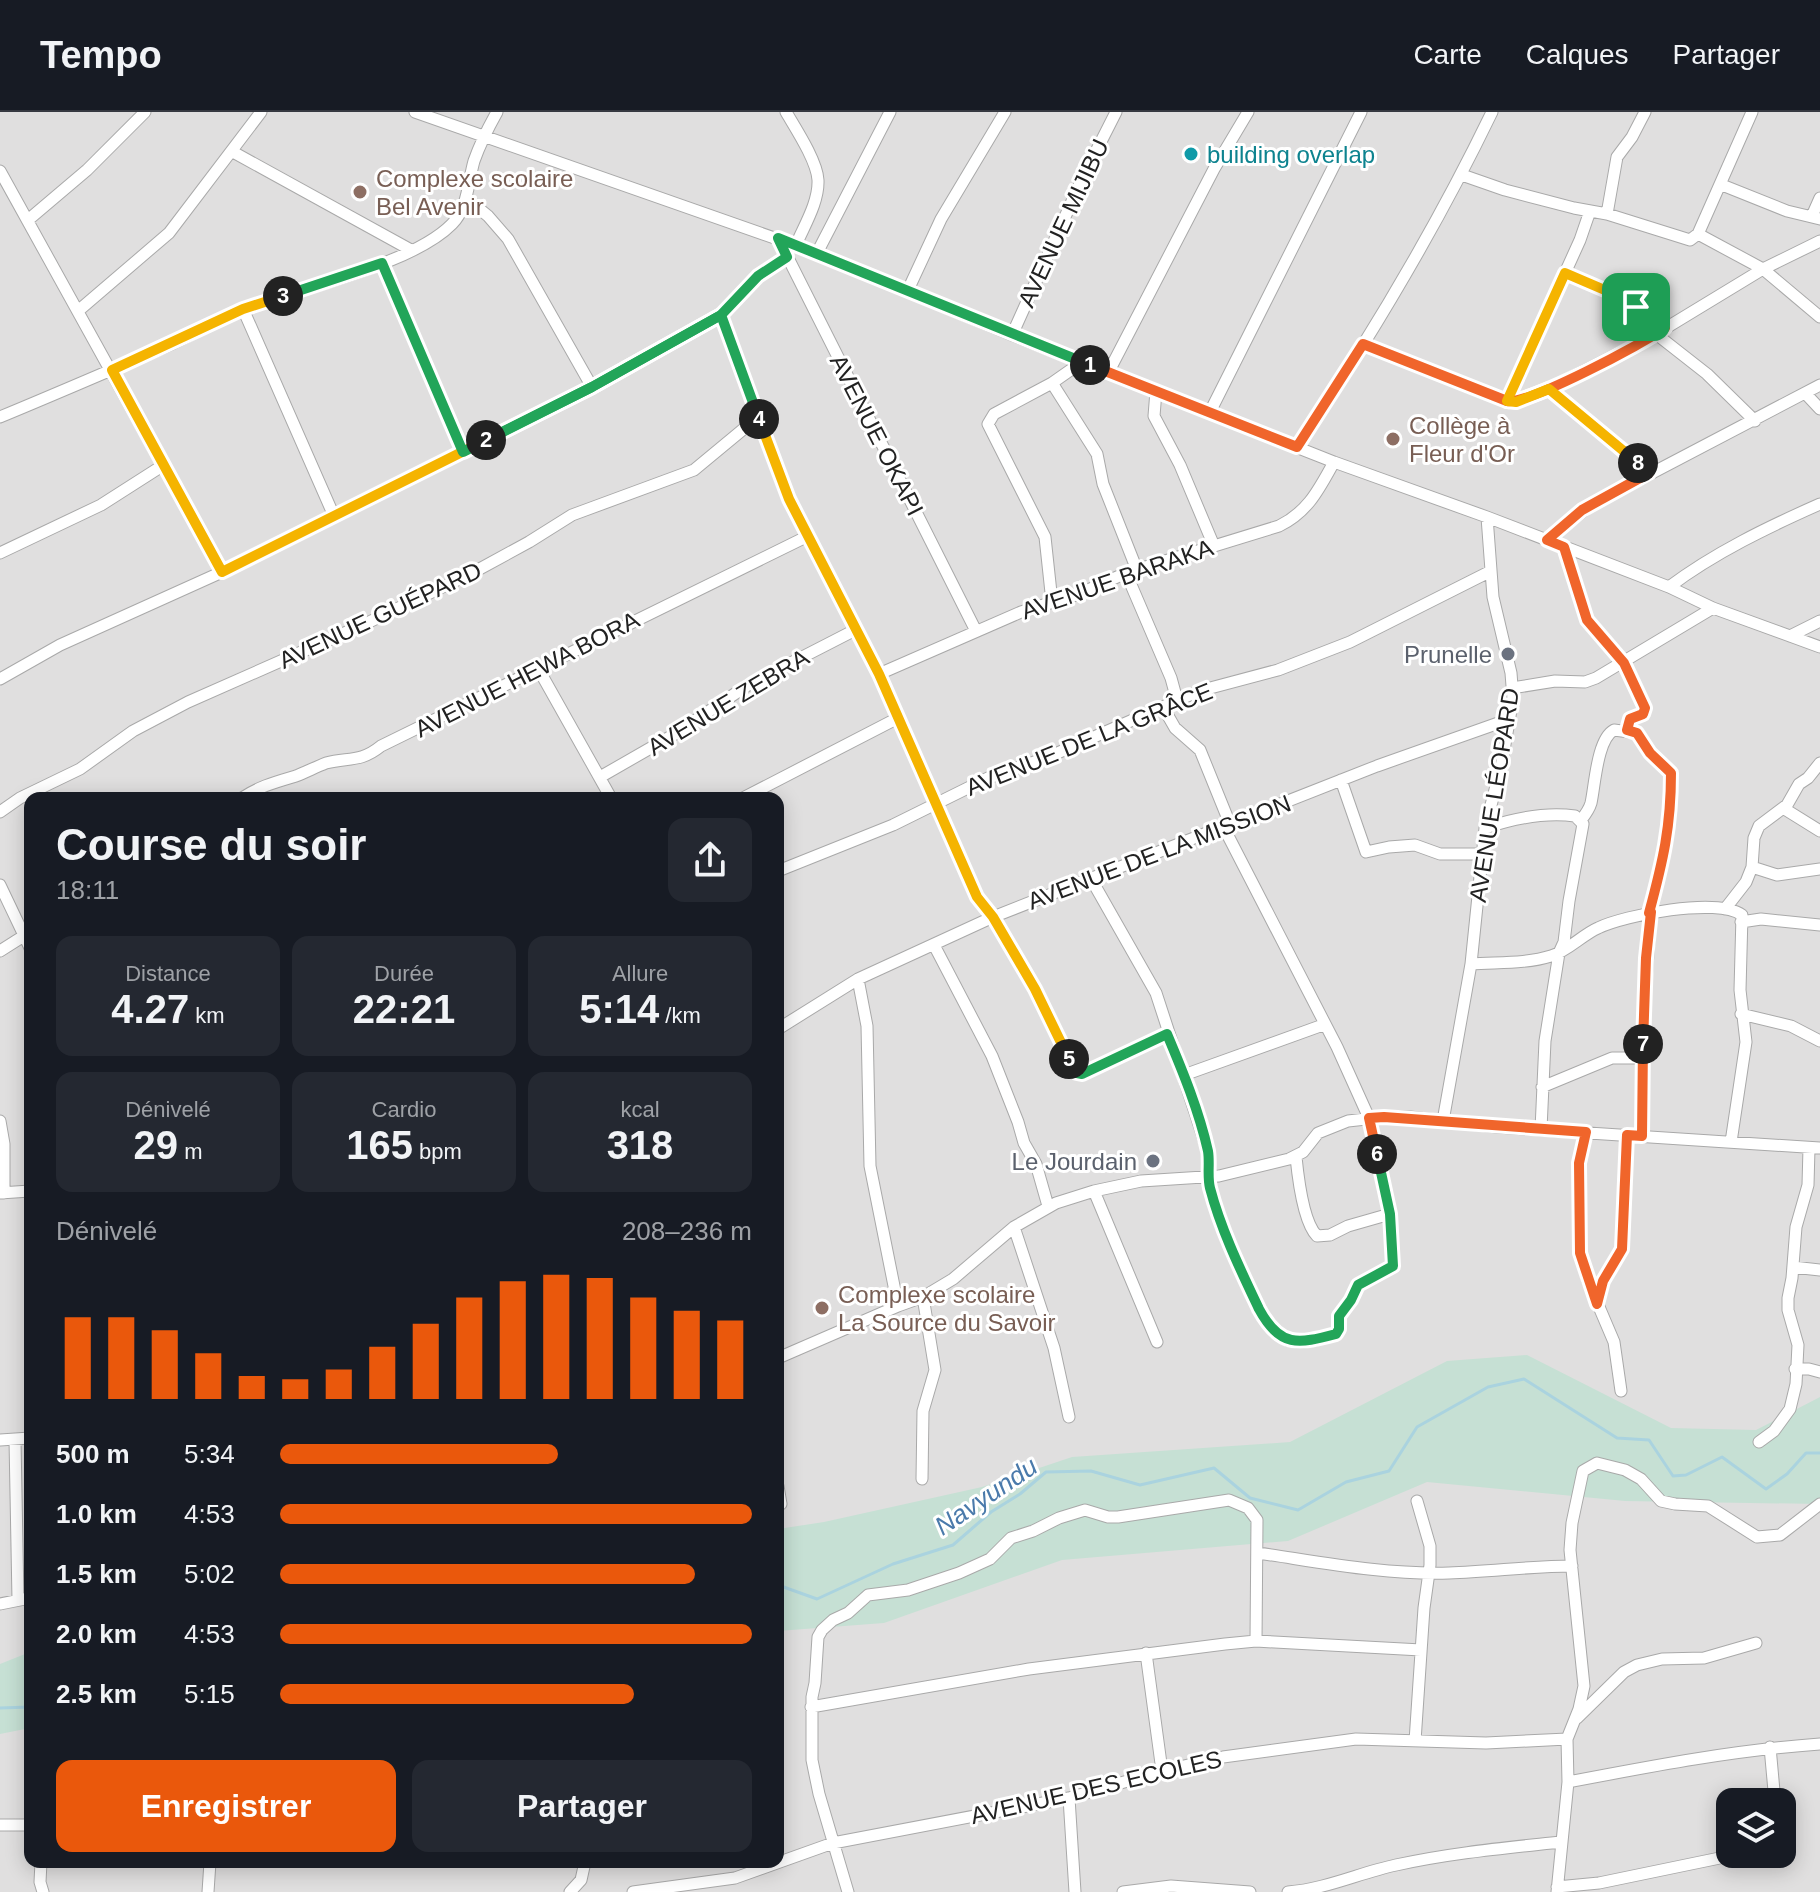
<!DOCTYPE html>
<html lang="fr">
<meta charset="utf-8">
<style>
:root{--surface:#171b24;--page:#242831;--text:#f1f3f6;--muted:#9ea1a6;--line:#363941;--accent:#ea580c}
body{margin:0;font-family:Helvetica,sans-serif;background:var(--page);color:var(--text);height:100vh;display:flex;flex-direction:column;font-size:30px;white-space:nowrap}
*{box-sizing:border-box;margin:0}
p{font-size:26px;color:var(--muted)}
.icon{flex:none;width:44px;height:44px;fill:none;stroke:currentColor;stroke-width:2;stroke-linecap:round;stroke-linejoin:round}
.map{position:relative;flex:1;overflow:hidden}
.side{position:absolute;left:24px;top:680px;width:760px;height:1076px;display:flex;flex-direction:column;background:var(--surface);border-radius:16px;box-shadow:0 4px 20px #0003}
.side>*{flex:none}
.fabs{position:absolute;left:1716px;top:1676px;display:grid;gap:16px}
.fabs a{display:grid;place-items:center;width:80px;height:80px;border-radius:16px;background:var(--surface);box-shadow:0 4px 20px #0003;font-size:40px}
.pin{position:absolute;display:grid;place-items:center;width:68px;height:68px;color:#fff;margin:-34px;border-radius:16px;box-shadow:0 4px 12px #0006}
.km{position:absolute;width:40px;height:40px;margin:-20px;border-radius:50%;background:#222;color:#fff;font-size:22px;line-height:40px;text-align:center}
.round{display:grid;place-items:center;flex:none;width:84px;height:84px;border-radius:16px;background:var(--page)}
.overview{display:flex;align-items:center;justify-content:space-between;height:136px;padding:0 32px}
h1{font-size:44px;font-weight:800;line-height:60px}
.metrics{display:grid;grid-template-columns:repeat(3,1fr);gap:12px;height:136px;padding:8px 32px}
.metrics div{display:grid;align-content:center;border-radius:16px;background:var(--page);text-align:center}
.metrics b{font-size:40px;font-weight:800}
.metrics small{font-size:22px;font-weight:400}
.metrics p{font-size:22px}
.chart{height:224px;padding:16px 32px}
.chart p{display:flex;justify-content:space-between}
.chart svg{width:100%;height:144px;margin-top:8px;stroke:var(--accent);stroke-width:6}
.cta{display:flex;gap:16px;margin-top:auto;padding:16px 32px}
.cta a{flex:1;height:92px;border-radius:16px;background:var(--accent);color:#fff;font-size:32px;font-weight:800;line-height:92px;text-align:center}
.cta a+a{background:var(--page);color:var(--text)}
ul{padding:0 32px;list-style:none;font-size:26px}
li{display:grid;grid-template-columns:128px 96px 1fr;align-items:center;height:60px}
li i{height:20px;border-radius:10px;background:var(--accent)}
header{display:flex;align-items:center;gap:48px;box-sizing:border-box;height:112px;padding:0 40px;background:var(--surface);border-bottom:2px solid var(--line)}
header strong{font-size:38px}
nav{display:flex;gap:44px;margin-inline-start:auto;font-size:28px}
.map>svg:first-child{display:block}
</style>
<header>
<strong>Tempo</strong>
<nav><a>Carte</a><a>Calques</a><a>Partager</a></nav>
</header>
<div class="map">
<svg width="1820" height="1780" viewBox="0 0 1820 1780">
<rect width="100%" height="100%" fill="#f2efe9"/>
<path fill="#e0dfdf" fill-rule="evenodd" d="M 0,0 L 1820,0 L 1820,1780 L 0,1780 ZM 30,686 L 778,686 L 778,1750 L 30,1750 ZM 1730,1690 L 1782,1690 L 1782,1742 L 1730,1742 Z"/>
<path fill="#c6e0d4" d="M 1527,1243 L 1671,1316 L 1756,1318 L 1820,1285 L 1820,1392 L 1625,1389 L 1427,1370 L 1288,1429 L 1062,1448 L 884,1511 L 778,1519 L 778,1417 L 824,1410 L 982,1375 L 1072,1345 L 1290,1330 L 1447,1249 Z
M 30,1540 L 30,1616 L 0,1622 L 0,1552 Z"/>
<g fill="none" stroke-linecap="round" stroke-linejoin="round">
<path stroke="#aad3df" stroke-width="3" d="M 778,1473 L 817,1487 L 893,1452 L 953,1433 L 991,1400 L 1020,1382 L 1046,1360 L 1091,1359 L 1140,1373 L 1214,1356 L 1250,1386 L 1298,1398 L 1346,1370 L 1389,1359 L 1417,1315 L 1488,1275 L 1524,1267 L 1617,1326 L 1649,1328 L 1673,1364 L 1686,1363 L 1722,1345 L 1766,1377 L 1787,1362 L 1806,1341 L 1820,1341
M 0,1596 L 30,1595"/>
<defs>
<path id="street" d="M 415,0 L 817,141 L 1012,223 L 1334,350 L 1487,405 L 1669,475 L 1713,496 L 1820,535
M 786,0 C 796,17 817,49 818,68 C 819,90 804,114 796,133
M 233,40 L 411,138
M 0,59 L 222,460
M 1462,63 L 1505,78 L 1574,96 L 1607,102 L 1690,128 L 1698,122 L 1752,0
M 1722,73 L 1787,99 L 1820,107
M 466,86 L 488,104 L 508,127 L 592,275
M 1607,102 L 1617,45 L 1632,25 L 1645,0
M 1812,104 L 1820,86
M 28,108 L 87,58 L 145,0
M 1698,122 L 1763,157 L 1820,205
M 778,126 L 976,519
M 817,141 L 890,0
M 382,151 L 463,340
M 1565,161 L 1621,185 L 1665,216
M 908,178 L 941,107 L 1005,0
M 243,197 L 334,404
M 78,199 L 169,121 L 261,0
M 721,203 L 789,387 L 879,562 L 977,785 L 993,805 L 1035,877 L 1074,957 L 1077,961 L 1088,960 L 1167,922
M 1656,222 L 1707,262 L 1755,309
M 1012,223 L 1082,67 L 1116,0
M 1363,232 L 1507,289 L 1522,288 L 1549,277 L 1656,222 L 1763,157 L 1820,129
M 1082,250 L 1052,271 L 1097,342 L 1103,372 L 1137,458
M 1108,261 L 1214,57 L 1248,0
M 1052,271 L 994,302 L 988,312 L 1045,425 L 1052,490
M 1549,277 L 1649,361
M 1156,279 L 1154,304 L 1180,353 L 1214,434
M 1805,281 L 1820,297
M 1507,289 L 1580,128 L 1590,99
M 1210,300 L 1361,0
M 0,305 C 58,281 116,256 174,231 C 197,220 221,206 245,197 C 301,175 412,153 452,112 C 468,96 468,70 474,49 C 480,32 488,16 497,0
M 1297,335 C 1369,228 1436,116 1492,0
M 1547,428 L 1591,393 L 1820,273
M 1564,435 L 1587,508 L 1624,551 L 1645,596 L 1643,602 L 1630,607 L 1627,618
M 0,441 L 101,393 L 162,354
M 1126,461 L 1171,566 L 1177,588
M 1669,475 C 1714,441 1768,415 1820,392
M 1790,524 L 1820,509
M 539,558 L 611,686
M 879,562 L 1021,500 L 1079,482 L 1126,461 L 1279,414 C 1308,400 1319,377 1334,350
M 0,567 L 60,533 L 222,460 L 592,275 L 721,203 L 758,164 L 787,145
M 1512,576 L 1555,569 L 1585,570 L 1596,566 L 1713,496
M 1163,595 L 1175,616 L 1200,638 L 1230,712
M 600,665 L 675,622 L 748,573 L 857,517
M 1341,668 L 1366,740 L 1389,735 L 1415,733 L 1440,742 L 1481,742
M 242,686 C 260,674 276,670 296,664 C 306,660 316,655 326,651 C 348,645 360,651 381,634 L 808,424
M 743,686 L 898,606
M 1783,696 L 1820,719
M 0,700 L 20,686 L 80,657 L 133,619 L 188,590 L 367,511 L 474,460 L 529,430 L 572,403 L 694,358 L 758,305
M 1581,708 C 1585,703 1589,698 1591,691 C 1595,673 1597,627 1614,618 L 1637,621 L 1650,641 L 1671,661 C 1672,713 1663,751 1649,801
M 1485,716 C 1512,707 1546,700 1575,704 L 1583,712 L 1569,789 L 1564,830 L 1559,841 L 1545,929 L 1541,1017
M 1752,755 L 1777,763 L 1820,757
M 778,759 L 893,713 L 988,666 L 1046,646 L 1199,579 L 1278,558 L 1350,530 L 1489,460
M 1090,765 L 1156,881 L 1207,1037 L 1209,1073 L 1213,1085 C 1224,1117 1256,1214 1287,1228 C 1302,1234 1321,1226 1336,1222 L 1339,1217 L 1339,1204 L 1351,1188 L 1360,1171 L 1393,1154 L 1390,1102 L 1369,1006 L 1337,935 L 1223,714
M 0,773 L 30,836
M 1725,797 L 1746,770 L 1752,755 L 1754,726 L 1759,714 L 1787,693 L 1799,672 L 1808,666 L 1820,651
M 1741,810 L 1761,807 L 1820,813
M 934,833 L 992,944 L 1018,1010 L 1024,1031 L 1036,1052 L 1048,1094
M 0,839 L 30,820
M 1471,852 C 1497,850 1526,852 1551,844 C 1568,839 1582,823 1598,816 C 1625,803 1717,785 1742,803 L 1740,878 L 1746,930 L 1731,1030
M 858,867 L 867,914 L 870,1054 L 898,1194
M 1741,902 L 1791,914 L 1820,929
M 778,917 L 858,867 L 993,805 L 1377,654 L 1507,608
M 1184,963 L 1323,913
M 1542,975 L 1612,946 L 1643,946
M 0,1009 L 4,1032 L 4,1081
M 1443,1009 L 1471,852 L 1485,716 L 1501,655 L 1513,587 L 1511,561 L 1493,485 L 1487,405
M 1586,1020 L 1579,1051 L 1580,1141 L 1588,1169 L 1614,1230 L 1621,1279
M 1642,1024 L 1644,896 L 1651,800
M 1296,1045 C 1298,1065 1303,1110 1317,1124 L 1330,1123 L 1348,1114 L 1390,1102
M 1094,1079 L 1157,1230
M 0,1081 L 30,1079
M 1014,1115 L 1054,1236 L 1069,1305
M 1793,1155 L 1820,1158
M 1597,1191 L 1603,1169 L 1622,1137 L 1627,1023
M 778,1246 L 898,1194 L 923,1185 L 953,1167 L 1014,1115 L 1056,1091 L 1094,1079 L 1141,1069 L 1219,1064 L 1289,1047 L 1303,1040 L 1318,1021 L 1348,1009 L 1384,1005 L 1410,1005 L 1497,1015 L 1820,1036
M 1795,1257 L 1809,1257 L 1820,1260
M 0,1328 L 30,1326
M 15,1328 L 18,1488
M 1759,1330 L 1774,1319 L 1790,1297 L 1796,1272 L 1798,1233 L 1788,1198 L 1788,1186 L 1792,1166 L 1796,1115 L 1808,1073 L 1809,1036
M 922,1367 L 923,1299 L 935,1258 L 923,1185
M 778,1374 L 781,1392
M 1258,1441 C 1320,1450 1385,1463 1449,1461 C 1490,1460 1530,1454 1572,1454
M 0,1492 L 30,1486
M 1146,1541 L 1162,1659
M 811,1595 L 1029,1557 L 1225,1532 L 1256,1529 L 1421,1538
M 1577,1606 L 1624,1560 L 1637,1553 L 1662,1547 L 1704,1546 L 1756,1531
M 1415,1629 L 1424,1496 L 1430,1453 L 1430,1434 L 1417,1389
M 1770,1635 L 1775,1690
M 1568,1670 C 1652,1654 1735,1638 1820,1632
M 1069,1686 L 1075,1780
M 0,1713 L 30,1713
M 41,1750 L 40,1770 L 43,1780
M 1557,1775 L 1599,1771 L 1739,1742
M 208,1780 L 210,1750
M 570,1780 L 581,1768 L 585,1750
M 633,1780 L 735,1766 L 833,1731 L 1069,1686 L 1162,1659 L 1223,1645 L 1356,1627 L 1486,1631 L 1567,1627
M 848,1780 L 819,1682 L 812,1648 L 812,1585 L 815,1571 L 818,1525 L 822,1518 L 833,1508 L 848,1501 L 868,1483 L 908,1478 L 959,1461 L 990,1447 L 1011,1426 L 1033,1419 L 1059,1406 L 1085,1398 L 1108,1405 L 1118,1405 L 1229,1388 L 1248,1396 L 1257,1408 L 1256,1529
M 1123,1780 L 1171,1774 L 1250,1780
M 1288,1780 C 1326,1777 1359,1761 1396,1753 C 1450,1741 1505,1736 1560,1730
M 1557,1780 L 1568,1670 L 1567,1627 L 1579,1597 L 1584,1574 L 1570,1438 L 1572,1411 L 1583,1359 L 1597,1351 L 1625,1358 L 1641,1367 L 1661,1389 L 1675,1392 L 1708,1394 L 1757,1425 L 1780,1423 L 1820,1392"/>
</defs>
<use href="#street" stroke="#a9a9a9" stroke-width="13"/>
<use href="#street" stroke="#fff" stroke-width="11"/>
</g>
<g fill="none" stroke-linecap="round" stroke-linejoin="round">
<defs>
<path id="split-1" d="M 1090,253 L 1297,335 L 1363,232 L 1507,289 C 1528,293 1644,231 1665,216 L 1636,195"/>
<path id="split-2" d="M 486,328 L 592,275 L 721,203 L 758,164 L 787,145 L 778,126 L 1090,253"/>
<path id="split-3" d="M 283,184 L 243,197 L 112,258 L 222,460 L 486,328"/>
<path id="split-4" d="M 283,184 L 382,151 L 463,340 L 592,275 L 721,203 L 759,307"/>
<path id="split-5" d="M 759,307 L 789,387 L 879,562 L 977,785 L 993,805 L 1035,877 L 1069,947"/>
<path id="split-6" d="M 1069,947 L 1077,961 L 1082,962 L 1167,922 C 1183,960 1199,999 1208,1039 C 1210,1051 1207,1064 1210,1076 C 1221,1118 1241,1159 1259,1197 C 1280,1236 1298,1232 1336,1222 L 1339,1217 L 1339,1204 L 1351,1188 L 1358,1173 L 1393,1154 L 1390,1102 L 1377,1042"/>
<path id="split-7" d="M 1377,1042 L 1369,1006 L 1384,1005 L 1586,1020 L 1579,1051 L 1580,1141 L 1597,1192 L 1603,1169 L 1622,1137 L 1627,1023 L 1642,1024 L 1643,932"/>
<path id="split-8" d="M 1638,351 L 1649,361 L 1582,398 L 1547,428 L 1564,435 L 1587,508 L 1624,551 L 1645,596 L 1643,602 L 1630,607 L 1627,618 L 1637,621 L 1650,641 L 1671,661 C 1671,715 1663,749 1649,801 L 1651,800 L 1646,846 L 1643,932"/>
<path id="split-9" d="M 1636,195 L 1621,185 L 1565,161 L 1507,289 L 1516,290 L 1549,277 L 1638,351"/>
</defs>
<use href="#split-1" stroke="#fff" stroke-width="16"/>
<use href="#split-2" stroke="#fff" stroke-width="16"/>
<use href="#split-3" stroke="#fff" stroke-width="16"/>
<use href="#split-4" stroke="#fff" stroke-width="16"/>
<use href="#split-5" stroke="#fff" stroke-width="16"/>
<use href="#split-6" stroke="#fff" stroke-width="16"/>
<use href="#split-7" stroke="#fff" stroke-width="16"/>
<use href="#split-8" stroke="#fff" stroke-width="16"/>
<use href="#split-9" stroke="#fff" stroke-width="16"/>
<use href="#split-1" stroke="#f0652b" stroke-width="10"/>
<use href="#split-2" stroke="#22a559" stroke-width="10"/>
<use href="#split-3" stroke="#f5b400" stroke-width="10"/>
<use href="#split-4" stroke="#22a559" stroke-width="10"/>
<use href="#split-5" stroke="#f5b400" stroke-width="10"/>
<use href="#split-6" stroke="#22a559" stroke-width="10"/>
<use href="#split-7" stroke="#f0652b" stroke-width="10"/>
<use href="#split-8" stroke="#f0652b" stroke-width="10"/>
<use href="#split-9" stroke="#f5b400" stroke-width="10"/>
</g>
<circle fill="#0f9aa8" stroke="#fff" stroke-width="3" cx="1191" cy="42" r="8"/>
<g fill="#8d6e63" stroke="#fff" stroke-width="3">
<circle cx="360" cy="80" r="8"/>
<circle cx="1393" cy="327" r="8"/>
<circle cx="822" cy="1196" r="8"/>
</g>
<g fill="#6b7280" stroke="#fff" stroke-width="3">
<circle cx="1508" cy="542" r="8"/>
<circle cx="1153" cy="1049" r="8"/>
</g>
<g text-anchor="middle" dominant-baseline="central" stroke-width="6" stroke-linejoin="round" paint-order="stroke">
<g font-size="24" fill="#0d838f" stroke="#fff" text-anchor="start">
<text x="1207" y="42">building overlap</text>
</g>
<g font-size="24" fill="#785e54" stroke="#fff" text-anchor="start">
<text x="376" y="66">Complexe scolaire<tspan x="376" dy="28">Bel Avenir</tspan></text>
<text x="1409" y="313">Collège à<tspan x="1409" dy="28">Fleur d'Or</tspan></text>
<text x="838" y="1182">Complexe scolaire<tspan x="838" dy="28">La Source du Savoir</tspan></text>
</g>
<g font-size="24" fill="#222" stroke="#fff">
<text transform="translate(1063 111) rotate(-65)">AVENUE MIJIBU</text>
<text transform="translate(877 323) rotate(63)">AVENUE OKAPI</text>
<text transform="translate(1117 467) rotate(-19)">AVENUE BARAKA</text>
<text transform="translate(380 503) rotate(-25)">AVENUE GUÉPARD</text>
<text transform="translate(527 562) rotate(-27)">AVENUE HEWA BORA</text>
<text transform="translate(728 590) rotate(-31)">AVENUE ZEBRA</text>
<text transform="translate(1089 627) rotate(-22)">AVENUE DE LA GRÂCE</text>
<text transform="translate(1494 683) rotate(-81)">AVENUE LÉOPARD</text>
<text transform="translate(1159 740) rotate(-21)">AVENUE DE LA MISSION</text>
<text transform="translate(1096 1675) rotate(-13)">AVENUE DES ECOLES</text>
</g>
<g font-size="24" fill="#5b616d" stroke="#fff" text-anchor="end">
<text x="1492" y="542">Prunelle</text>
<text x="1137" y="1049">Le Jourdain</text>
</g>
<g font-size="26" font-style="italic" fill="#4a7aab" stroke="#fff">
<text transform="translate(986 1384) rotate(-34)">Navyundu</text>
</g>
</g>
</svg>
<div class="fabs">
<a><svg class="icon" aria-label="layers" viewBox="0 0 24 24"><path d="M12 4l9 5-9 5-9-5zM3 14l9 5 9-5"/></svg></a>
</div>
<div class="pin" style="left:1636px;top:195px;background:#1e9e55"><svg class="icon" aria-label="arrive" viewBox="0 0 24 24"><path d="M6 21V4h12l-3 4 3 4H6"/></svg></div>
<b class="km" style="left:1090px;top:253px">1</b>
<b class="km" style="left:486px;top:328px">2</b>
<b class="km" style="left:283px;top:184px">3</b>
<b class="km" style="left:759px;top:307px">4</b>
<b class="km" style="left:1069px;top:947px">5</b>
<b class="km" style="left:1377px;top:1042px">6</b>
<b class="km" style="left:1643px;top:932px">7</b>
<b class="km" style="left:1638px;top:351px">8</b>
<section class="side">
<div class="overview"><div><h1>Course du soir</h1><p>18:11</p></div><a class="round"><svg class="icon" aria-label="share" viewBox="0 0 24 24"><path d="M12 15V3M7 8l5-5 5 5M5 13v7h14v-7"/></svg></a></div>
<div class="metrics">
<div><p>Distance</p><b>4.27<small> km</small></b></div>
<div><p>Durée</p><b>22:21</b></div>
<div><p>Allure</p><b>5:14<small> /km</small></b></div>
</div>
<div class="metrics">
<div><p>Dénivelé</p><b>29<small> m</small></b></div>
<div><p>Cardio</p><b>165<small> bpm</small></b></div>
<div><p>kcal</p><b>318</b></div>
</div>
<div class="chart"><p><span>Dénivelé</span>208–236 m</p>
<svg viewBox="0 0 160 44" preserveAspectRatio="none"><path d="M5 44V19M15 44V19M25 44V23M35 44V30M45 44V37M55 44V38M65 44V35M75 44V28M85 44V21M95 44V13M105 44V8M115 44V6M125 44V7M135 44V13M145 44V17M155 44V20"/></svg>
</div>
<ul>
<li><b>500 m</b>5:34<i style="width:59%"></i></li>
<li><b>1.0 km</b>4:53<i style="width:100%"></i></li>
<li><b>1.5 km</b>5:02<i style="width:88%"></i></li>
<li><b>2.0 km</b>4:53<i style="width:100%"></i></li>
<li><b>2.5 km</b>5:15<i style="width:75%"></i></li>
</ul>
<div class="cta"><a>Enregistrer</a><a>Partager</a></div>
</section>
</div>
